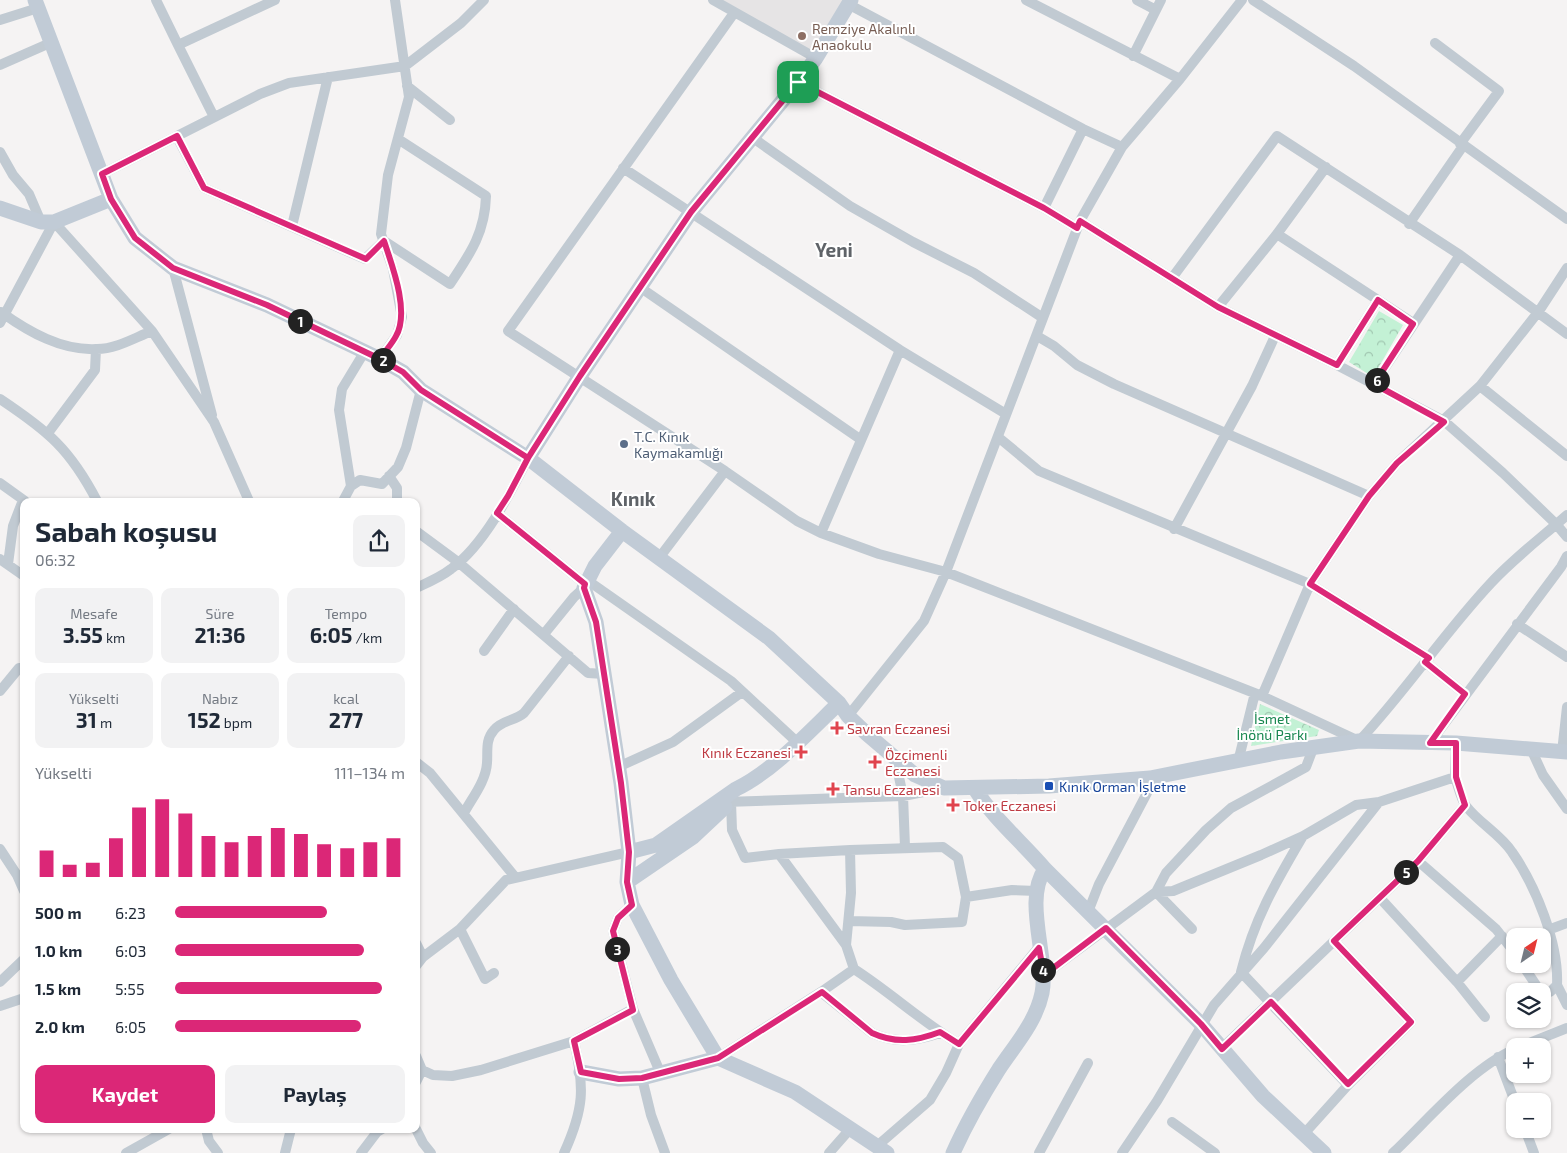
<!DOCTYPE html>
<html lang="tr">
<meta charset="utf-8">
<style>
:root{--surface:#fff;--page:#f2f2f3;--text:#1f2937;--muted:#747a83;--accent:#db2777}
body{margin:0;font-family:"Exo 2",sans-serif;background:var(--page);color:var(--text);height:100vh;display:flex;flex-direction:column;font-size:19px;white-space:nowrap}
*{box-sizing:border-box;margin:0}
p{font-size:16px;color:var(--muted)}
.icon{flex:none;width:28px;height:28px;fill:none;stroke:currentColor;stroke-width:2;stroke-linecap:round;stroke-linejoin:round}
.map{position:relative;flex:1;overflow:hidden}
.drawer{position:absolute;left:20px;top:498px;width:400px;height:635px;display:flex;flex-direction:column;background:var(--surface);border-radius:10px;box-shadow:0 1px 4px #0004}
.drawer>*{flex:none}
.needle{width:32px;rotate:35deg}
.fabs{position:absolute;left:1506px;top:928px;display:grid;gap:10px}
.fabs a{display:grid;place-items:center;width:45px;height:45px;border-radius:10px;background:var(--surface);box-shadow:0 1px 4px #0004;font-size:25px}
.pin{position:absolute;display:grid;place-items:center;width:42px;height:42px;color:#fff;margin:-21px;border-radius:10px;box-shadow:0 2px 8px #0006}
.km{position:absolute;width:25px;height:25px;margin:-12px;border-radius:50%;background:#222;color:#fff;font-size:14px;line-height:25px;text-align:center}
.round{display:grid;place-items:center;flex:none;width:52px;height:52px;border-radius:10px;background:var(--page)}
.overview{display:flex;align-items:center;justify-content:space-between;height:85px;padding:0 15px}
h1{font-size:28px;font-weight:700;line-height:38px}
.metrics{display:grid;grid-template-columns:repeat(3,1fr);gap:8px;height:85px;padding:5px 15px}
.metrics div{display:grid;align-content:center;border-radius:10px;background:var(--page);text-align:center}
.metrics b{font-size:21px;font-weight:700}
.metrics small{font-size:14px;font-weight:400}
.metrics p{font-size:14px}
.chart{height:140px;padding:10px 15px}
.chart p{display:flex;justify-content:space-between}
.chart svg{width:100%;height:90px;margin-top:5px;stroke:var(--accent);stroke-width:6}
.primary-button{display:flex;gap:10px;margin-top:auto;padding:10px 15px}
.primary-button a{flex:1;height:58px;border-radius:10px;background:var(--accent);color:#fff;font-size:20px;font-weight:700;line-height:58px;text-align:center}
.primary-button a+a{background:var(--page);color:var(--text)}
ul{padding:0 15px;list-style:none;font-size:16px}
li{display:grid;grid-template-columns:80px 60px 1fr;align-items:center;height:38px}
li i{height:12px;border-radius:6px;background:var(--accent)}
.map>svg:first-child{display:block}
</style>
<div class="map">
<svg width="1567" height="1153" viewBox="0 0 1567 1153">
<defs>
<pattern id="park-crowns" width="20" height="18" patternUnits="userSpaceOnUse" patternTransform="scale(1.25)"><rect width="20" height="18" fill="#c3f1d5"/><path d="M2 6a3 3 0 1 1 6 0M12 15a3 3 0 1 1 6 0" fill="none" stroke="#a0c6b0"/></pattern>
</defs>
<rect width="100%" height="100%" fill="#f5f3f3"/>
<path fill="#e6e4e5" d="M 713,0 L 851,0 L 816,58 Z"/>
<path fill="url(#park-crowns)" d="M 1379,311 L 1403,325 L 1373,377 L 1349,362 Z
M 1260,704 L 1319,730 L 1317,736 L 1251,746 Z"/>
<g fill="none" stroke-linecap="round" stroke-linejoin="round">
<path stroke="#c1cad2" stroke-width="10" d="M 156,0 L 178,45
M 713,0 L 816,58
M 1026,0 L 1180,79
M 1137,0 L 1156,10
M 1253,0 L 1354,66 L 1567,219
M 848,4 L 1083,129 L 1122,147
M 734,13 L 508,331 L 725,471 L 797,521 L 821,533 L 879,554 L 946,572 L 1262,696 L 1359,741 C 1406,691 1444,633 1491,583 C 1513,559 1542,537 1567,515
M 0,20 L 38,8
M 1435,43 L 1499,91 L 1460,144
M 1133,56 L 1161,0
M 0,65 L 50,43
M 798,82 L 1044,208 L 1077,228
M 407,86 L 450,120
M 214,117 L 178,45 L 275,0
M 177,137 L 204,188 L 365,259 L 384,241 L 450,284 C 470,254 485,233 486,196 L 398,139
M 753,138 L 850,206 L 913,242 L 974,273 L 1043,318
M 0,152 L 13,175 L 29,194 L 41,222
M 623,168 L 900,350 L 1006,414
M 102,174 L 260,94 L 289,83 L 405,66 L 461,23 L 484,0
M 1044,208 L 1083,129
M 1080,221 L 1218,307 L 1337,365 L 1444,421 L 1503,473 L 1556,524 L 1567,537
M 1409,224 L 1463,146
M 292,226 L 328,77
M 1277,234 L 1413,323
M 173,268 L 212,415
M 1172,278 L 1277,136 L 1460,255 L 1567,334
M 641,288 L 860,439
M 1218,307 L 1277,234 L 1326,167
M 1,312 C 29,332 62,351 97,349 C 116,349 134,338 152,331
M 0,323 L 54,222 L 152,331 L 214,422 L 249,501
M 1037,336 L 1054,346 L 1077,365 L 1114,384 L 1369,496
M 380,359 L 397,335 L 402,317 L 393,269 L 381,234 L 388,175 L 409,97 L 395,0
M 1337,365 L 1378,300
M 1374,384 L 1460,255
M 1480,386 L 1567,456
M 0,399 C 48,431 70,449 97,501
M 48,433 L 95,370 L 96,349
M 998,437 L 1039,471 L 1310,584 L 1429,658
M 389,476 L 397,488 L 397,501
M 0,483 L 25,501
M 351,486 L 339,410 L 342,389 L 365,351
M 343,501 L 351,486 L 360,480 L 382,484 L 398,467 L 406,448 L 421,390
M 497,513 L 585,584
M 1174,529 L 1252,386 L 1275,336
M 416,531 L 458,562 L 588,673 L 604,674
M 821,533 L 900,350
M 659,558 L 725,471
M 0,559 L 24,576
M 8,564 L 13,526 L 23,500
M 587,580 L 731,681 L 798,743
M 416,588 C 427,583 441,577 451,569 C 484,545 510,494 528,458
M 1517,624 L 1567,657
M 544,634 L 574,597 L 584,588
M 484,651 L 514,609
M 1425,662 L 1465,694
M 0,691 L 19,668 L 24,668
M 1262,696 L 1310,584 L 1369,496 L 1397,463 L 1480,386 L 1539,311 L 1567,268
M 848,716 L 924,621 L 946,572 L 1080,221 L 1122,147 L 1180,79 L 1242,0
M 1430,743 L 1561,567 L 1567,556
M 1531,749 L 1543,775 L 1567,809
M 1562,752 L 1567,707
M 895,758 L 903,796 L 905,847
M 416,762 L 430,773 L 515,877
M 1238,762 L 1255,693
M 618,767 L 673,742 L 742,692
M 1455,777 C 1458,785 1461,799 1466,806 C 1479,823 1500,834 1512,852 C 1536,886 1559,944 1557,985 L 1550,992 L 1542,992
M 725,802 L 903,796 L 944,788
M 731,802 L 732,830 L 745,858 L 779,854 L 850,850 L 851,893 L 846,945
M 464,813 C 472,798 486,781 487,763 C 488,751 485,740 494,730 C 502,720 515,721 524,713 L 569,656
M 1303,836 C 1276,882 1254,919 1241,972 L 1348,1085
M 0,849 L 17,875 L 24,891
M 779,854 L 846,945 L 854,969 C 890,992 922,1022 959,1044
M 1418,861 L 1496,929 L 1515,953
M 1156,892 L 1173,891 L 1261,855 L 1303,836 L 1356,805 L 1379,802 L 1455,777 L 1456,743
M 1156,892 L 1192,929
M 966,897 L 1012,890 L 1037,891
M 1380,898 L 1457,982 L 1485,1017
M 632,905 L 618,918 L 613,931 L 633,1009 L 660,1072
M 1088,912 L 1099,884 L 1147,793 L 1150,778
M 849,921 L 891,922 L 905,925 L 962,922 L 966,897 L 958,858 L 943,847 L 850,850
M 460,929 L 485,979 L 494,973
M 1548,930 L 1567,923
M 416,943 L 423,957
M 1522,964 L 1540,991
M 416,966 L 423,957 L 460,929 L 506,880 L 629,852
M 1044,975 L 1156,892 L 1166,873 L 1206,830 L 1231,808 L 1306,767 L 1314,746
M 0,982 L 24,959
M 1457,982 L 1502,936
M 1557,985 L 1567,1005
M 821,992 L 872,1033 C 896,1044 916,1041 940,1033
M 0,1006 L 24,998
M 1522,1046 L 1567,1028
M 1221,1049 L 1418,861 L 1465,805
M 416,1056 L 422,1070 L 433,1075 L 452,1076 L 481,1070 L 574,1041 L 633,1009
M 1498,1057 L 1515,1102
M 718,1058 L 821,992 L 854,969
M 642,1078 L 651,1115 L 665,1153
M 416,1082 L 422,1070
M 1172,1122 L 1215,1153
M 206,1129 L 209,1141 L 218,1153
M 416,1129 L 423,1143 L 431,1153
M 1525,1129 L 1534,1153
M 1303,1135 L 1348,1085 L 1411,1022 L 1334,941
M 877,1146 L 930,1100 L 946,1073 L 959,1044 L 1039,947
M 126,1153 L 169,1129
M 285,1153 L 291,1129
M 361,1153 L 377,1132 L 382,1129
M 564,1153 C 584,1109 585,1088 574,1041
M 829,1153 L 851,1128
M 1039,1153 L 1088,1063
M 1122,1153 L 1157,1101 L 1214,1005 L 1264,948 L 1379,802
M 1393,1153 C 1428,1120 1471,1068 1515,1049"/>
<path stroke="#c1cbd6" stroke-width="15" d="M 35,0 L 111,199 L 135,238 L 173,268 L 267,305 L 380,359 L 403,372 L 421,390 L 528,458 L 622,531 L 769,638 L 839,703 L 848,716 L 867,734 L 915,775 L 944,788 L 1049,786 L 1150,778 L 1281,752 L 1359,741 L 1456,743 L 1567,752
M 0,208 L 41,222 L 54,222 L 111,199
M 528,458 L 580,376 L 691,212 L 798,82 L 816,58 L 851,0
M 622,531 L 595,566 L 584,588 L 596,622 L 621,783 L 629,852 L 627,882 L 632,905 L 671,980 L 718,1058
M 975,789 C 994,819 1022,842 1045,869 L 1201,1024 L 1263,1096 L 1324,1153
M 629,852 L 656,845 L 736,789 C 772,772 810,731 839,703
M 627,882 L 693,837 L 725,807
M 718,1058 L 795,1092 L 887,1153
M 581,1072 L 619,1079 L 642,1078 L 718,1058
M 953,1153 C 966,1124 982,1096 999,1069 C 1015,1045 1036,1022 1042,993 C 1049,958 1023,900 1045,869"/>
</g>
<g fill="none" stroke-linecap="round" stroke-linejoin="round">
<defs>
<path id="route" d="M 798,82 L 691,212 L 580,376 L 528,458 L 421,390 L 403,372 L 380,359 L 267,305 L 173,268 L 135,238 L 111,199 L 102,174 L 177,136 L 204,188 L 366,259 L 384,241 C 392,265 410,312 396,336 C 392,344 385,351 380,359 L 403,372 L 421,390 L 528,458 L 508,496 L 497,513 L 585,584 L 584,588 L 596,622 L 621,783 L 629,852 L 627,882 L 632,905 L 618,918 L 613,931 L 633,1010 L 574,1041 L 581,1072 L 619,1079 L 642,1078 L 718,1058 L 822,992 L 872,1033 C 896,1044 916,1041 940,1032 L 959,1044 L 1039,948 L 1044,975 L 1106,928 L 1201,1024 L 1222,1049 L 1271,1002 L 1348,1084 L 1411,1022 L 1334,941 L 1418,861 L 1465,805 L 1456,777 L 1456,743 L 1430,743 L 1465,694 L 1425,662 L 1429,658 L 1310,584 L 1369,496 L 1397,463 L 1444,422 L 1374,384 L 1413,324 L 1378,300 L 1337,365 L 1218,307 L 1080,221 L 1077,228 L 1044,208 L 798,82"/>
</defs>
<use href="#route" stroke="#fff" stroke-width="10"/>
<use href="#route" stroke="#db2777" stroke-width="6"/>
</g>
<circle fill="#8d6e63" stroke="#fff" stroke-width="2" cx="802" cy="36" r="5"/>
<circle fill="#5c6f8a" stroke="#fff" stroke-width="2" cx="624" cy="444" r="5"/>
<g fill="#e0444e" stroke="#fff" stroke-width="2">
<path d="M834.5 720.5h5v5h5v5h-5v5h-5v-5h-5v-5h5z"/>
<path d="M798.5 744.5h5v5h5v5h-5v5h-5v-5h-5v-5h5z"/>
<path d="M872.5 754.5h5v5h5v5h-5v5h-5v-5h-5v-5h5z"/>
<path d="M830.5 781.5h5v5h5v5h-5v5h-5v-5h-5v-5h5z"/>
<path d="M950.5 797.5h5v5h5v5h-5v5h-5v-5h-5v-5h5z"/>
</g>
<rect fill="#1a4fb4" stroke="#fff" stroke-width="2" x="1044" y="781" width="10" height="10" rx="2.5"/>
<g text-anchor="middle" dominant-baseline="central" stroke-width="4" stroke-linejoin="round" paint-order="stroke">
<g font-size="14" fill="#785e54" stroke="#fff" text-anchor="start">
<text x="812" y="28">Remziye Akalınlı<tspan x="812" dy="16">Anaokulu</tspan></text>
</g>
<g font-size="14" fill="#4e5e75" stroke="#fff" text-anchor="start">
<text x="634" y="436">T.C. Kınık<tspan x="634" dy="16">Kaymakamlığı</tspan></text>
</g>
<g font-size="14" fill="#17864f" stroke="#fff">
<text x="1272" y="718">İsmet<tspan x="1272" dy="16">İnönü Parkı</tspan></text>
</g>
<g font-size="14" fill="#be3a42" stroke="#fff" text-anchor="start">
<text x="847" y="728">Savran Eczanesi</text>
<text x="791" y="752" text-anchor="end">Kınık Eczanesi</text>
<text x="885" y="754">Özçimenli<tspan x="885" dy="16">Eczanesi</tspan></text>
<text x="843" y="789">Tansu Eczanesi</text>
<text x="963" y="805">Toker Eczanesi</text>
</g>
<g font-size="14" fill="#164399" stroke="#fff" text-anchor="start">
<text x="1059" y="786">Kınık Orman İşletme</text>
</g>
<g font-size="19" font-weight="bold" fill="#5f6368" stroke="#fff">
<text x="834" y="249">Yeni</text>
<text x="633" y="498">Kınık</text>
</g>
</g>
</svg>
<div class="fabs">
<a><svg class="needle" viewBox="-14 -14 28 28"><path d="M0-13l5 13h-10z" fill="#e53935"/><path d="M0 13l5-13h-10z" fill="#747a83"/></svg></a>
<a><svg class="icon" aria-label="layers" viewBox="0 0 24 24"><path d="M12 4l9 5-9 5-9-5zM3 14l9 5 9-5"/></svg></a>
<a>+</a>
<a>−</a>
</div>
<div class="pin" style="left:798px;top:82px;background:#1e9e55"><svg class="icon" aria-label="arrive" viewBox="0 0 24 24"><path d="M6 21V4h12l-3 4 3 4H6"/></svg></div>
<b class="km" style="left:300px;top:321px">1</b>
<b class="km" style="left:383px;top:360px">2</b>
<b class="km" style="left:617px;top:949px">3</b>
<b class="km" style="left:1043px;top:970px">4</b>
<b class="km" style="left:1406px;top:872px">5</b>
<b class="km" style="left:1377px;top:380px">6</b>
<section class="drawer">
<div class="overview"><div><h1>Sabah koşusu</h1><p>06:32</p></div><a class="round"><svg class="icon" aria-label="share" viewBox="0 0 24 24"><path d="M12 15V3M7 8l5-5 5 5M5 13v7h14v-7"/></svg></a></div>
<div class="metrics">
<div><p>Mesafe</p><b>3.55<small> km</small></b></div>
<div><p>Süre</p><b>21:36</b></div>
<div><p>Tempo</p><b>6:05<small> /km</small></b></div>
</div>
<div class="metrics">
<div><p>Yükselti</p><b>31<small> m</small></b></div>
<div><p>Nabız</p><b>152<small> bpm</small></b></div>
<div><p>kcal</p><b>277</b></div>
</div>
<div class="chart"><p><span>Yükselti</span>111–134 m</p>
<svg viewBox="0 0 160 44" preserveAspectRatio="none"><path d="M5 44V31M15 44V38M25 44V37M35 44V25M45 44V10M55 44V6M65 44V13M75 44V24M85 44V27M95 44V24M105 44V20M115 44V23M125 44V28M135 44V30M145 44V27M155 44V25"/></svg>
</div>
<ul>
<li><b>500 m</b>6:23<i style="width:66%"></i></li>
<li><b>1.0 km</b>6:03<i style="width:82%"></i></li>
<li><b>1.5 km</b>5:55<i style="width:90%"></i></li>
<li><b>2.0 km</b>6:05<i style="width:81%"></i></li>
</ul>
<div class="primary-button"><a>Kaydet</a><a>Paylaş</a></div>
</section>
</div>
